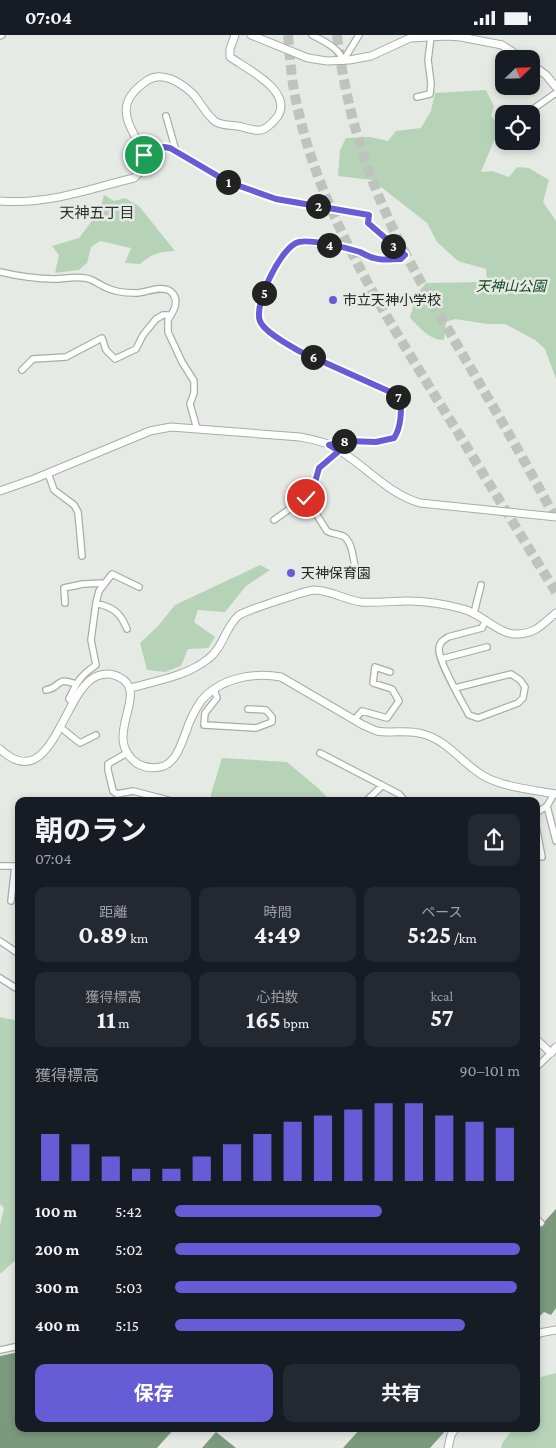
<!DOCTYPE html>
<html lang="ja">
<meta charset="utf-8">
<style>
:root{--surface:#171b24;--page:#242831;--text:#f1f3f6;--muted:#9ea1a6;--accent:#665cd5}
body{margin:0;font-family:"Crimson Pro","Noto Sans JP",serif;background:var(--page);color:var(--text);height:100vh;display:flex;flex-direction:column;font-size:19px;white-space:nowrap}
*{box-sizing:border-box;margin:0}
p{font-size:16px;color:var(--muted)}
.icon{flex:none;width:28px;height:28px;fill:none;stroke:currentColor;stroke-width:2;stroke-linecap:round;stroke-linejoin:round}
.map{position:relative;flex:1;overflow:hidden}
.panel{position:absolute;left:15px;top:762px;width:525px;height:635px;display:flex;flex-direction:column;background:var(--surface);border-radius:10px;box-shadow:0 2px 8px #0003}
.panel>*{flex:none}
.needle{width:32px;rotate:67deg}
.controls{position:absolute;left:495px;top:15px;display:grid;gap:10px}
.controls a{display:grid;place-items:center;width:45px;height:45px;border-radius:10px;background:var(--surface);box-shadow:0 2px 8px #0003;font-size:25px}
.pin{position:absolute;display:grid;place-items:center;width:42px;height:42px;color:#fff;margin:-21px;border:2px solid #fff;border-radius:50%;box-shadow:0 1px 5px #0007}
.km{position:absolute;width:25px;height:25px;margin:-12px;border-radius:50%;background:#222;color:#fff;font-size:14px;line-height:25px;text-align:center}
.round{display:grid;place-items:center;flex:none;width:52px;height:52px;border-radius:10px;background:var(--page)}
.overview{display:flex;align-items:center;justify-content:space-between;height:85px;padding:0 20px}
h1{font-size:28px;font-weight:700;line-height:38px}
.figures{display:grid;grid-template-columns:repeat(3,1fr);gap:8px;height:85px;padding:5px 20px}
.figures div{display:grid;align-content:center;border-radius:10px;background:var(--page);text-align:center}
.figures b{font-size:25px;font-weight:700}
.figures small{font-size:14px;font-weight:400}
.figures p{font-size:14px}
.chart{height:140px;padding:10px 20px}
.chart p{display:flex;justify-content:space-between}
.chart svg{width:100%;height:90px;margin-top:5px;stroke:var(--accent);stroke-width:6}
.cta{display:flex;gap:10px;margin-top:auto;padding:10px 20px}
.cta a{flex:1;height:58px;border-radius:10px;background:var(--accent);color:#fff;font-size:20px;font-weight:700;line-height:58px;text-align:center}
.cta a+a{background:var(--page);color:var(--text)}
ul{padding:0 20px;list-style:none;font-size:16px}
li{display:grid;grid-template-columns:80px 60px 1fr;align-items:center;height:38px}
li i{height:12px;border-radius:6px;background:var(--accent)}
.status{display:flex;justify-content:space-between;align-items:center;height:35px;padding:0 25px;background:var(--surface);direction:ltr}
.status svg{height:14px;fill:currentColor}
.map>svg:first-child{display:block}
</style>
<div class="status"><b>07:04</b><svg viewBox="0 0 49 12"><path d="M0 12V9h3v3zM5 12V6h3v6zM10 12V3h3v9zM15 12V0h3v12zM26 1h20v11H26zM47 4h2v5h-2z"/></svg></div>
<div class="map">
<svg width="556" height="1413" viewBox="0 0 556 1413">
<rect width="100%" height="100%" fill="#e5eae5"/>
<path fill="#b6d3b8" d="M 486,55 L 494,71 L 491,81 L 496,86 L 495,103 L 481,137 L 492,136 L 509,142 L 517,132 L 529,133 L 549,145 L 543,167 L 556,186 L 556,344 L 545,314 L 535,305 L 505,289 L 487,289 L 455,284 L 446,287 L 444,305 C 430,305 421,294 410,283 L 416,260 L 426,248 L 487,247 L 486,234 L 458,226 L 437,207 L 427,188 L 372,145 L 338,141 L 340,115 L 346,103 L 370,102 L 388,106 L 396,96 L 421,93 L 431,76 L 435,58 Z
M 104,160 L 114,166 L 125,163 L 139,171 L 175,216 C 159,217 153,218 140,229 L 125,228 L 131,213 L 100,206 L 91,212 L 87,228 L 79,235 L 55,238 L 59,220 L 52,211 L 79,203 L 100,175 Z
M 260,530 L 270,535 L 246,551 L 225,577 L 198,575 L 194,587 L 215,602 L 208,613 L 188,614 L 181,631 L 165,637 L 147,635 L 140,608 L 158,591 L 175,570 Z
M 222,723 L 287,727 L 318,753 L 331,766 L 211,766 L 211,759 Z
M 0,982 L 19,986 L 19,1222 L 0,1239 L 0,1190 L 4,1173 L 0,1169 Z
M 556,1338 L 556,1413 L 501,1413 L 503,1407 L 513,1394 L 536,1394 L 536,1347 L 541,1342 Z"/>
<path fill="#7b9a7d" d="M 556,1174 L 556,1273 L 551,1280 L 544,1277 L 536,1285 L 536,1196 Z
M 19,1317 L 19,1394 L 174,1394 L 157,1413 L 0,1413 L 0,1321 Z
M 360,1394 L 447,1394 L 430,1413 L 343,1413 Z
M 216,1397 L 236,1413 L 202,1413 Z"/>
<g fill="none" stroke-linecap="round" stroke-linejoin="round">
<path stroke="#bec3be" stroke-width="10" stroke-dasharray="10 5" stroke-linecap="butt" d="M 288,0 C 290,25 292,51 298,75 C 322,180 381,273 437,364 C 477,428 516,493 556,557
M 337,0 C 344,60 360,120 385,176 C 404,220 429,261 453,303 C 488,363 524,423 556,485"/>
<defs>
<path id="minor" d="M 312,0 C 323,6 340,13 343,26
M 0,1 L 2,0
M 343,26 L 359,0
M 417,62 L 430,59 L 431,48 L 428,25 L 431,2
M 520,79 L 533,74 L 556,58
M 166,81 L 176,116
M 503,90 L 504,90
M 144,120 L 164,113 L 170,113 L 228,147 L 276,164 L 369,180 L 368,189 L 405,220 L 401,224 L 374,224 L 341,212 L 300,206 C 282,212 253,266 260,285 C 264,296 289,310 299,316 L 397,360 L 400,363 C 402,375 401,393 394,403 L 376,407 L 347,406 L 329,410
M 0,237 C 17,241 36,244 54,244 C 64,244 74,241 85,243 C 93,244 98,249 105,252 C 114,257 126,258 136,258 C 145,258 161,250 170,256 C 179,263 176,272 171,280 L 163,280 L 156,284 L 143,300 L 136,314 L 115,324 L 106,315 L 102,303 L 66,322 L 33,324 L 22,335
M 171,280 L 168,285 L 168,297 L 182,327 L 194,346 L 194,358 L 190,369 L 197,394
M 48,438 L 54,455 L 74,470 L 78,477 L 82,521
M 306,463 L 327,496 C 332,499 338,499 343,501 C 352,506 353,522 355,532
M 274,485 L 312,458 L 319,433 L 339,416
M 65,568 L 64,553 L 83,549 L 105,548
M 96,568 C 114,573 120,577 127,594
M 474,578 L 481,550
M 441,624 L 487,612
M 455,653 L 511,639 L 520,645 L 525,652 L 523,663 L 518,668 L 478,683 L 469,680 C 462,667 438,626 439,614 C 439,608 443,605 448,602 L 482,593 L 486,585
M 214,654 L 217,663 L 205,678 L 204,690 L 256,693 L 272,687 L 272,682 L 266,675 L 248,674
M 46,655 C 63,652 54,641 76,649
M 73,668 L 69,664 C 77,647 80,641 96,630 L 91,605 L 96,568 L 99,556 L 112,539 L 139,552
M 354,685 L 362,676 L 387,683 L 399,666 L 392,654 L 373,648 L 375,632 L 390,637
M 60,692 L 80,708 L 96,700
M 127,718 L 108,729 L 108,735 L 113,756 L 117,759 L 133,756 L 168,765
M 320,718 L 399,759 L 405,766
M 366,766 L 382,751
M 547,771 L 556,806
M 536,778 L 547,771 L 554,759
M 536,791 L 542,822
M 0,831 L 18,831
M 11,866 L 15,831
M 0,906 L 19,919
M 0,943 L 19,955
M 536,1033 L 551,1018
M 536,1183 L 541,1188
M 0,1315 L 19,1311"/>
<path id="tertiary" d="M 251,0 L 308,23 L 327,26 L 349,25 L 371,21 L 410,3 L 447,1 L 461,2 L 502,10 L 523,24
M 531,29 L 546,40 L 556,52
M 0,166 C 48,170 88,154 134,143 C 170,113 90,83 148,45 C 162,36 180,47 192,58 C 200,66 206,80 216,87 C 223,91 234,90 242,92 C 249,94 258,97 264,94 C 270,91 274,86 278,81 C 293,56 247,34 230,22 L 230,14 L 235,0
M 0,456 L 34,444 L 150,396 L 171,392 L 300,402 C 310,404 321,406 330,410 C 362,426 385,458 420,468 L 556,482
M 130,653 C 156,646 187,641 208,624 C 223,613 225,593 238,581 C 244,576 305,556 314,555 C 330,555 345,565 361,567 C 377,568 392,566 407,566 C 426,566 445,569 463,574 C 481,578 500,601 518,599 C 537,598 542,589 556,578
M 0,714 C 52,763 63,654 97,641 C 105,638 112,638 119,642 C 152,658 99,703 138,729 C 146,733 155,734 164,731 C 177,725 181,709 186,697 C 189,687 195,675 201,666 C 220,643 253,637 281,642 L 363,690 C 368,692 373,695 377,696 C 392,699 408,694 423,699 C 448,706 461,727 482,740 C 501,752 534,755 556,759
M 536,1004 L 551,1018 L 556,1012
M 536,1302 L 539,1298 L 556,1295
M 448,1413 L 451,1400 L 455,1394"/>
</defs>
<use href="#minor" stroke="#a8ada8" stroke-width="8"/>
<use href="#tertiary" stroke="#a8ada8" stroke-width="9"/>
<use href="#minor" stroke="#fff" stroke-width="5.5"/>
<use href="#tertiary" stroke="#fff" stroke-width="7"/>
</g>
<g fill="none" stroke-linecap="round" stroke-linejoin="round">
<defs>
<path id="route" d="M 144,120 L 164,112 L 170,113 L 228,147 L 276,164 L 369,180 L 368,188 L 405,220 L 401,224 C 392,224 382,226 374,223 C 369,222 364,219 360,217 C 347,213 312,204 299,207 C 282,210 253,269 260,286 C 264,297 289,310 299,316 L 397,360 L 400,363 C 402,375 401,393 394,403 L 376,407 L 347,406 L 329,410 L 339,416 L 319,433 L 312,458 L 306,463"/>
</defs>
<use href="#route" stroke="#fff" stroke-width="10"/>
<use href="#route" stroke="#665cd5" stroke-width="6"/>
</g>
<g fill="#665cd5" stroke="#e5eae5" stroke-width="2">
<circle cx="333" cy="265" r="5"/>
<circle cx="291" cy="538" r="5"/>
</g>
<g text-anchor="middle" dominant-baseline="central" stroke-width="5" stroke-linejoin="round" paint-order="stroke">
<g font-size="14" font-style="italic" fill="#11431c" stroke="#e5eae5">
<text x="511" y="251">天神山公園</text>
</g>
<g font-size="14" fill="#232523" stroke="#e5eae5" text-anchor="start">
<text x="343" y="265">市立天神小学校</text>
<text x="301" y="538">天神保育園</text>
</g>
<g font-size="15" fill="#2c302c" stroke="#e5eae5">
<text x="97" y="178">天神五丁目</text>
</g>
</g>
</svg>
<div class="controls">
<a><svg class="needle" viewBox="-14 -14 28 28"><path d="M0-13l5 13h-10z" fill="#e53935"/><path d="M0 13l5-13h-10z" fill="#9ea1a6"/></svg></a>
<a><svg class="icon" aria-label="locate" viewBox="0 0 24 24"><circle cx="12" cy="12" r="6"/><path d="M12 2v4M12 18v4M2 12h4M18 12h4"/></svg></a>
</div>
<div class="pin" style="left:144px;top:120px;background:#1e9e55"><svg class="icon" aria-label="arrive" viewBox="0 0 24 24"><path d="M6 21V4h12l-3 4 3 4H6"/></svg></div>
<div class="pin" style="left:306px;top:463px;background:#d93025"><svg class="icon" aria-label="check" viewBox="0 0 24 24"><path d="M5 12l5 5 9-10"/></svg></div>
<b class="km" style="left:228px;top:147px">1</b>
<b class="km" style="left:318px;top:171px">2</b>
<b class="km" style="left:393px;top:211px">3</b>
<b class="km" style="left:329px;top:210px">4</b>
<b class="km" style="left:264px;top:258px">5</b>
<b class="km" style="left:313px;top:322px">6</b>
<b class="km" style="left:398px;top:362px">7</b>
<b class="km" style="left:344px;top:406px">8</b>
<section class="panel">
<div class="overview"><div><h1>朝のラン</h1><p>07:04</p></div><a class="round"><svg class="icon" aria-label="share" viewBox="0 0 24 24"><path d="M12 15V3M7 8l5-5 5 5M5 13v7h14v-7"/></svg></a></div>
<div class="figures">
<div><p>距離</p><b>0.89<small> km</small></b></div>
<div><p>時間</p><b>4:49</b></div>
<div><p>ペース</p><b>5:25<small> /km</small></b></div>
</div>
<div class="figures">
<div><p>獲得標高</p><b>11<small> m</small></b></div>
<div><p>心拍数</p><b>165<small> bpm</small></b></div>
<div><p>kcal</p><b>57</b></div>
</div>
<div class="chart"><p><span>獲得標高</span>90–101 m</p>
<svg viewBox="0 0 160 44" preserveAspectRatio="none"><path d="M5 44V21M15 44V26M25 44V32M35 44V38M45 44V38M55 44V32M65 44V26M75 44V21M85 44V15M95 44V12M105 44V9M115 44V6M125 44V6M135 44V12M145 44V15M155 44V18"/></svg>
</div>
<ul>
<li><b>100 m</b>5:42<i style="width:60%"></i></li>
<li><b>200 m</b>5:02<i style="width:100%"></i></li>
<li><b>300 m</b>5:03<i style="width:99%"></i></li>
<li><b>400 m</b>5:15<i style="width:84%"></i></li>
</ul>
<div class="cta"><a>保存</a><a>共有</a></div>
</section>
</div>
